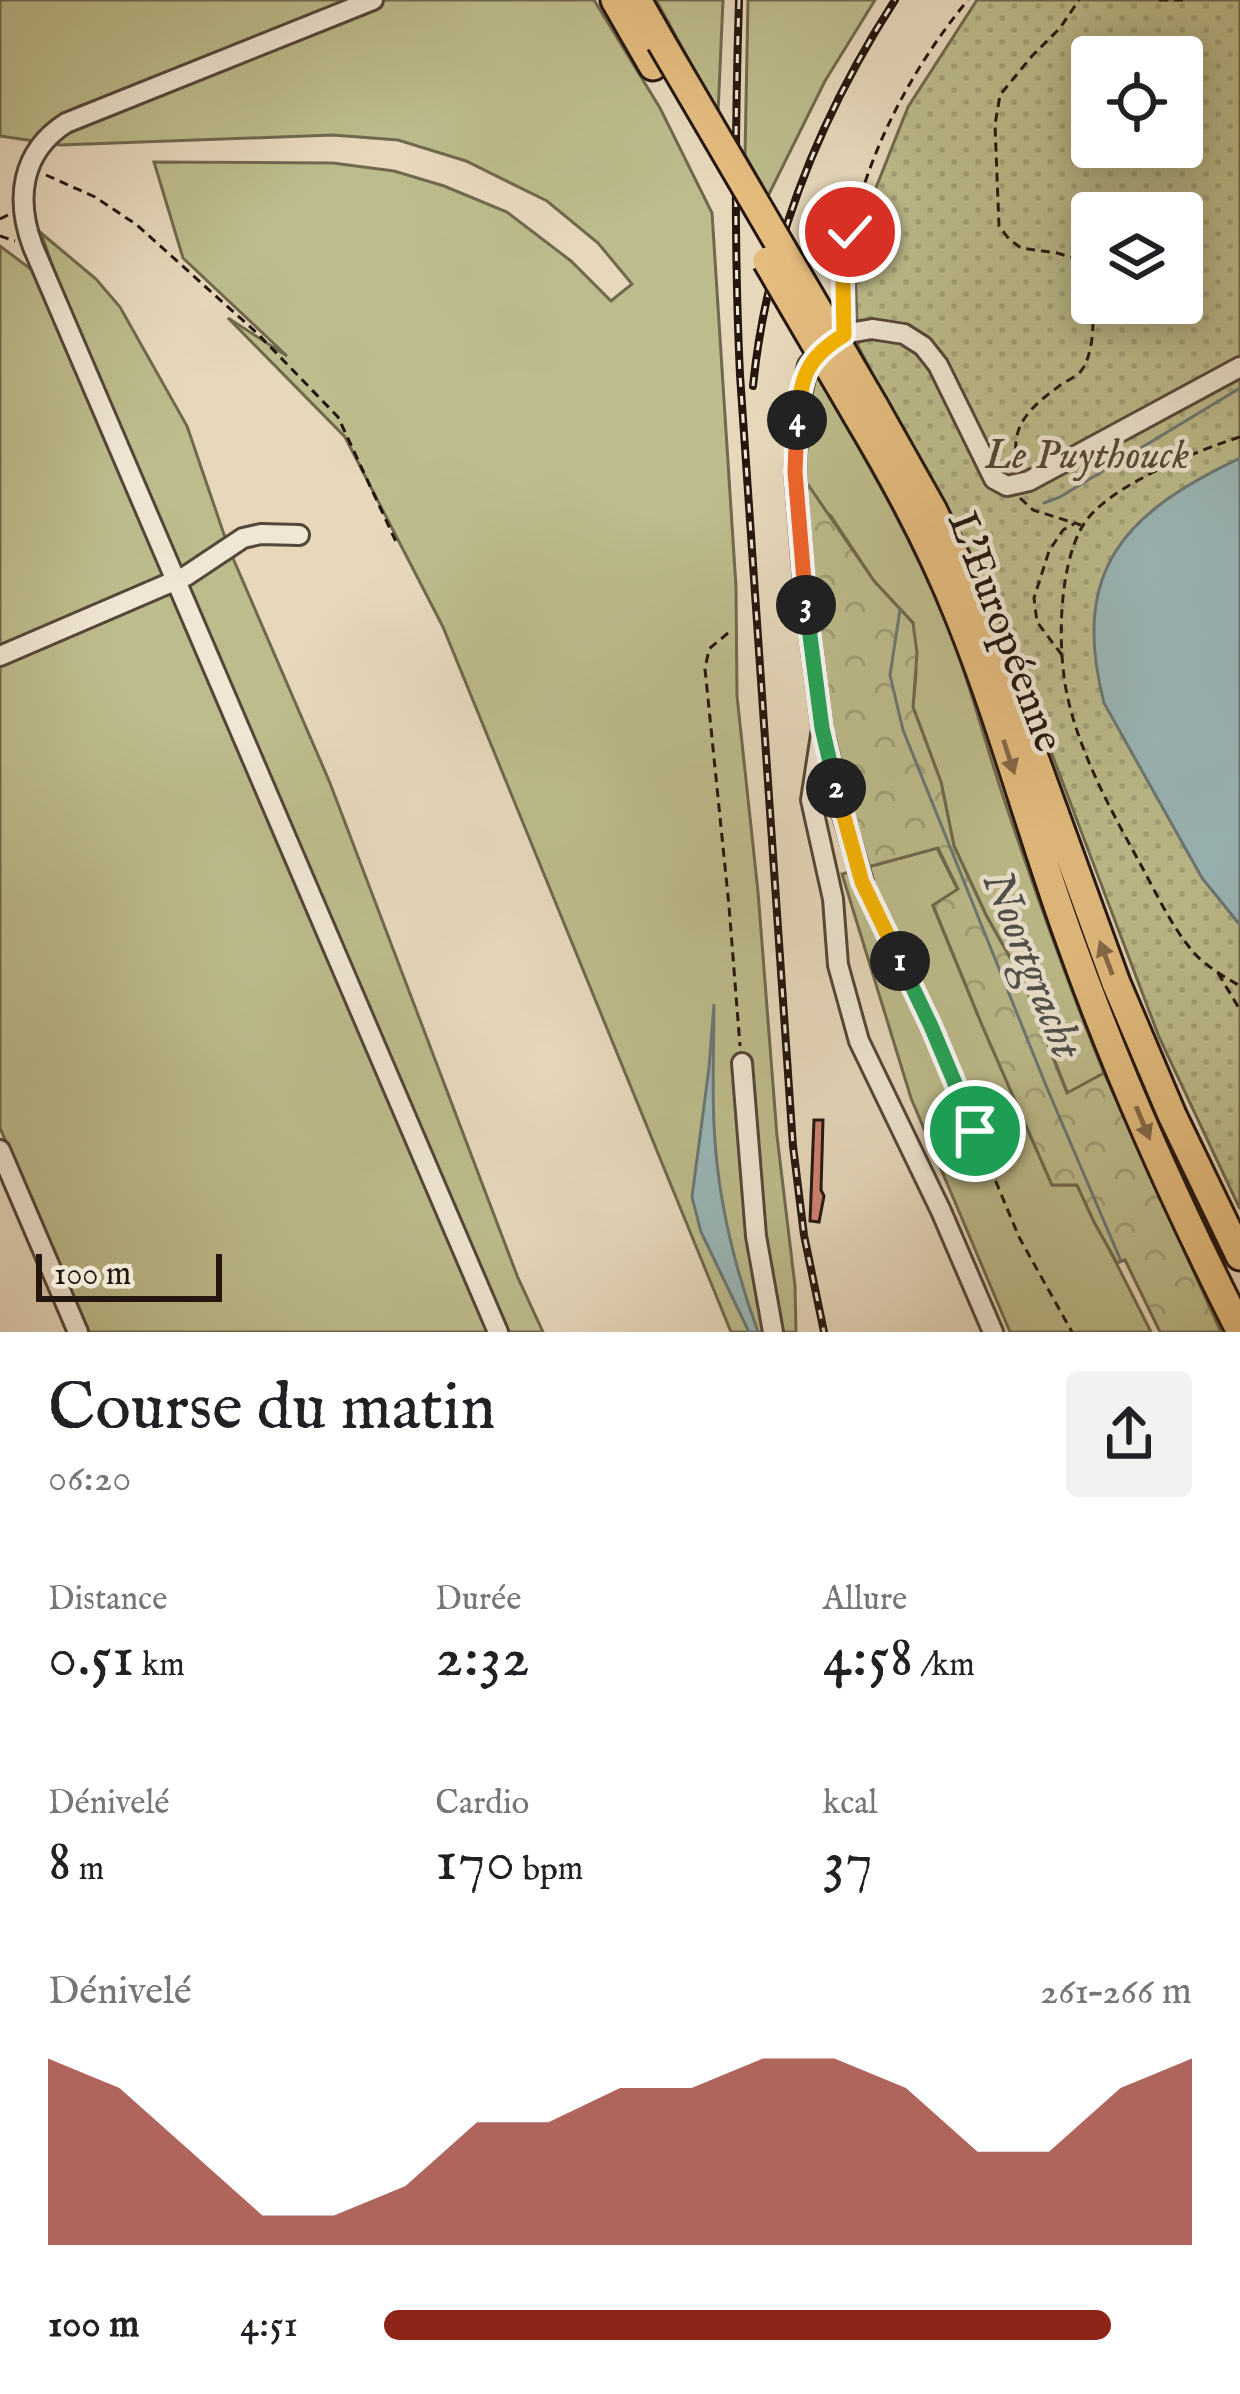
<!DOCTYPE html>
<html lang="fr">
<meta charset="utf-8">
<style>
:root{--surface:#fff;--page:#f2f2f2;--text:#202124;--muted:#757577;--accent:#8f2418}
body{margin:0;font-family:"IM FELL English",serif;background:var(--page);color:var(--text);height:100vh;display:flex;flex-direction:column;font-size:45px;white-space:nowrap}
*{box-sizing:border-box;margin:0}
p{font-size:39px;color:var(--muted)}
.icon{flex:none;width:66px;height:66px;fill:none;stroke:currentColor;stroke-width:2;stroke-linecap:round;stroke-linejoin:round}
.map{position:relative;height:1332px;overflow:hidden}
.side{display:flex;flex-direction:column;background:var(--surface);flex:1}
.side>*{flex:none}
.buttons{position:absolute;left:1071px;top:36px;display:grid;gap:24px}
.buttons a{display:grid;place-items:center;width:132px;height:132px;border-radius:12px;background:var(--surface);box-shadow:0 6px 30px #0003;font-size:60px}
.scale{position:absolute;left:36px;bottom:30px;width:186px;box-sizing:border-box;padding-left:12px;border:6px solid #24160f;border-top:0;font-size:33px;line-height:42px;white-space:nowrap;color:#24160f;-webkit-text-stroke:9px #efe6d3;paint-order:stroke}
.pin{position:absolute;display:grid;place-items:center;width:102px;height:102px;color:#fff;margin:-51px;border:6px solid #fff;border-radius:50%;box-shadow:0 3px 12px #0007}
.km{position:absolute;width:60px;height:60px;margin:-30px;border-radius:50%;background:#222;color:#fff;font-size:33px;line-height:60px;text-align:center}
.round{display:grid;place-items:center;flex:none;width:126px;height:126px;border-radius:12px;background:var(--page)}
.overview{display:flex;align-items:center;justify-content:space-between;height:204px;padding:0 48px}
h1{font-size:66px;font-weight:600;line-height:90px}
.metrics{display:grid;grid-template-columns:repeat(3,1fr);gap:18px;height:204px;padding:12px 48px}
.metrics div{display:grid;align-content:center}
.metrics b{font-size:60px;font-weight:600}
.metrics small{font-size:33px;font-weight:400}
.metrics p{font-size:33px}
.chart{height:336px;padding:24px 48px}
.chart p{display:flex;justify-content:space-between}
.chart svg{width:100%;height:216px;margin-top:12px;fill:var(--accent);opacity:.7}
ul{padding:0 48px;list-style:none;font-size:39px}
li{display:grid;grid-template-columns:192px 144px 1fr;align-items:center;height:90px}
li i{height:30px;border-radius:15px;background:var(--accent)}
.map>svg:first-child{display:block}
</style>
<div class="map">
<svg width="1240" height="1332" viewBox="0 0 1240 1332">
<defs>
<pattern id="forest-crowns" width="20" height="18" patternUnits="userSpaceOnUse" patternTransform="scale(3)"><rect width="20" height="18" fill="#bdbc8c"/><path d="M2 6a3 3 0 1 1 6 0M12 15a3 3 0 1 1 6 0" fill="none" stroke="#a2a178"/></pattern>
<pattern id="park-dots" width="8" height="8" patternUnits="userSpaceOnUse" patternTransform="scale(3)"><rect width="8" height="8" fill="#bdbc8c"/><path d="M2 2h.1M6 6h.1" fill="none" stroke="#a2a178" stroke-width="1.8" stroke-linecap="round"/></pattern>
</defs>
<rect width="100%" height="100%" fill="#e7d8bc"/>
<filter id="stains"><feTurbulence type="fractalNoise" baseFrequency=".00167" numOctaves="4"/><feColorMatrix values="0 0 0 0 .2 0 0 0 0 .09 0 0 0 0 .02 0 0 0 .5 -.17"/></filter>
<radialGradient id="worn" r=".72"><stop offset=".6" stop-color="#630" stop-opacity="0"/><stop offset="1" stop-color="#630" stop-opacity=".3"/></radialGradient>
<path fill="#bdbc8c" stroke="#70694e" stroke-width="3" d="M 0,0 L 594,0 L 660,108 L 712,213 L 736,587 L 737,696 L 758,892 L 777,1136 L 795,1286 L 796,1332 L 731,1332 L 443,627 L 345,437 L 228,318 L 287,356 L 183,258 L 154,162 L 333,163 L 394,171 L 444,186 L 507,212 L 571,261 L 611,301 L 632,284 L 598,243 L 547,201 L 466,161 L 398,140 L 333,135 L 61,145 L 0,136 Z
M 656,0 L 723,0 L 718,113 Z
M 748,0 L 875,0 L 825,81 L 768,196 L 745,155 Z
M 41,233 L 96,279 L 120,307 L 187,426 L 229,549 L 330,783 L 518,1278 L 543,1332 L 509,1332 L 58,282 Z
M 0,246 L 32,270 L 488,1332 L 89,1332 L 0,1128 Z
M 813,368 C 860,450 908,530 944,618 C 970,680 985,745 1007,808 C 1037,897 1069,986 1104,1073 L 1068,1094 L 1022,979 L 986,915 L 954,846 L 941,782 L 913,707 L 916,674 L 913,623 L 874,581 L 831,516 L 803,498 L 789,445 Z
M 937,848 L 958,890 L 933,906 L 982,1025 L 1052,1185 L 1077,1185 L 1151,1332 L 1010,1332 L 911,1098 L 842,874 Z"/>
<path fill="url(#forest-crowns)" stroke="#70694e" stroke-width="3" d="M 809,486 L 874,581 L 913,623 L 917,653 L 913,707 L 941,782 L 954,846 L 986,915 L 1022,979 L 1067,1093 L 1104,1073 L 1221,1332 L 1160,1332 L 1125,1260 L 1117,1263 L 1094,1222 L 1077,1185 L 1052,1185 L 982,1025 L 933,905 L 958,889 L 938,848 L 868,867 C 827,748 814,623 803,498 Z"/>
<path fill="url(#park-dots)" stroke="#70694e" stroke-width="3" fill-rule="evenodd" d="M 977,0 L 1240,0 L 1240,1209 L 1159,1037 L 1008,638 L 858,346 L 854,243 L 908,107 ZM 1092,57 L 1182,57 L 1182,147 L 1092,147 ZM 1092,213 L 1182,213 L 1182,303 L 1092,303 Z"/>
<path fill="#9ab8ba" stroke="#6b7776" stroke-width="3" d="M 1240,458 L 1240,925 L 1202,878 L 1104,703 C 1070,570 1124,513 1240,458 Z
M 714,1004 C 714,1044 712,1085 714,1125 C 717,1195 734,1266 758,1332 L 749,1332 L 701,1232 L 692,1197 L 709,1068 Z"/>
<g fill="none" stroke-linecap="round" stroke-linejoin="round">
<path stroke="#6b7776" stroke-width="3" d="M 1044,503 L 1060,497 L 1240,388
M 900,610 L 890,675 L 903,730 L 1047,1088 L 1121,1261"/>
</g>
<path fill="#cd8271" stroke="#24160f" stroke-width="3" d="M 814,1120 L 823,1120 L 821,1190 L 824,1196 L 819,1222 L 810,1221 Z"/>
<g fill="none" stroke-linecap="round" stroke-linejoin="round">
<defs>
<path id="minor" d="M 373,0 L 66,123 C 21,152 15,199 33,247 L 498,1332
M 0,656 L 186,576 L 243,538 L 261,534 L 299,535
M 825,739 L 842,812 L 863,882
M 742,1063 L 756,1236 L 773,1332
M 0,1150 L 78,1332
M 993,1332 L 941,1211 L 859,1041 L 838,965 L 833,899 L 811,800 L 822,728 L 805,597 L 795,472 L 799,404 L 808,365 L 825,347 L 849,333 L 872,329 L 904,334 L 923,346 L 938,365 L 994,479 L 1007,486 L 1029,481 L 1240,367"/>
<path id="highway" d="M 615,0 L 653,66
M 637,0 L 661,42
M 874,406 L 932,509 L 979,606 L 1116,983 L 1172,1115 L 1240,1256
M 857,415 C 896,480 932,547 960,618 C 1002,722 1031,832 1069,937 C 1117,1072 1175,1202 1240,1330"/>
</defs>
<use href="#minor" stroke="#55463a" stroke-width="24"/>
<use href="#highway" stroke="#24160f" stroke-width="33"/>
<path stroke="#24160f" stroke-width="3" stroke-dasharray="9 6" stroke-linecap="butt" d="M 1159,0 L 1188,0
M 46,175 L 95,197 L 137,225 L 258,334 L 338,417 L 398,546
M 0,219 L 10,214
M 0,236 L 15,241
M 844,315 C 840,204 898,84 968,0
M 1240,437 C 1198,450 1103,488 1082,527 C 1058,569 1057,652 1068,699 C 1082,759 1113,814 1142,867 C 1158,897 1173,929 1195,954 C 1207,967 1225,977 1240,986
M 1019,465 C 1007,429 1030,407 1058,387 C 1064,382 1076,377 1081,371 C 1099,348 1095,283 1081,260 L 1057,253 L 1021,248 L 1009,239 L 999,226 L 995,125 L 1000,95 L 1032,56 L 1060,28 L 1079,0
M 1020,498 L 1033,510 L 1081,525
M 728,633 L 709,649 L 705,669 L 729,906 L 740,1046
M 1062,655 L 1037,622 L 1034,598 L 1049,551 L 1063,530 L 1074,524
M 868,893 L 931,1026 L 1019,1237 L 1072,1332
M 1218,973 L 1240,1010"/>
<use href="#minor" stroke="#efe6d3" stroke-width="18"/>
<use href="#highway" stroke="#e4bc7e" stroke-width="27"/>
<defs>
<path id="rail" d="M 739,0 C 735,125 734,250 740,375 L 793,1146 L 804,1235 L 824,1332
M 753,386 C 767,247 820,116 895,0"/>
</defs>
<use href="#rail" stroke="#24160f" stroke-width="8"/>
<use href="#rail" stroke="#efe6d3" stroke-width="3" stroke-dasharray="9" stroke-linecap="butt"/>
<defs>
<path id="highway-bridge" d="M 661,42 L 874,406
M 767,261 L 857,415"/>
</defs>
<use href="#highway-bridge" stroke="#24160f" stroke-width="33" stroke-linecap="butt"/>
<use href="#highway-bridge" stroke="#e4bc7e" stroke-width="27"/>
</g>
<defs><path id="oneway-solid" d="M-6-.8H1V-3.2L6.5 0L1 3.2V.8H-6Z" transform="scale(3)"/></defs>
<g fill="#846946">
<use href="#oneway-solid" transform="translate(1009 757) rotate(72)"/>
<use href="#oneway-solid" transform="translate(1106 958) rotate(-111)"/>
<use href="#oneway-solid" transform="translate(1143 1123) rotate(67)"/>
</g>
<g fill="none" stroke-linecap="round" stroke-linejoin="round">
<defs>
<path id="split-1" d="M 900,961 L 931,1026 L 975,1131"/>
<path id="split-2" d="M 836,788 L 862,882 L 900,961"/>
<path id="split-3" d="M 806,605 L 822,728 L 836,788"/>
<path id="split-4" d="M 797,420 L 795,472 L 806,605"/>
<path id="split-5" d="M 797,420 C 801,377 806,358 844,335 L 843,283 L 850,232"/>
</defs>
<use href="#split-1" stroke="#fff" stroke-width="24"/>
<use href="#split-2" stroke="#fff" stroke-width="24"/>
<use href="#split-3" stroke="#fff" stroke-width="24"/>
<use href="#split-4" stroke="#fff" stroke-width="24"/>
<use href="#split-5" stroke="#fff" stroke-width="24"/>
<use href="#split-1" stroke="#22a559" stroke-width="15"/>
<use href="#split-2" stroke="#f5b400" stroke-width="15"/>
<use href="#split-3" stroke="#22a559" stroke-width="15"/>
<use href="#split-4" stroke="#f0652b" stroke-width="15"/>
<use href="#split-5" stroke="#f5b400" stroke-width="15"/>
</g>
<g text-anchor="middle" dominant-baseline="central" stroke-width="9" stroke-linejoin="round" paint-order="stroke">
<g font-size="42" font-style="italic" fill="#524834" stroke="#efe6d3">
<text x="1087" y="456">Le Puythouck</text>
</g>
<g font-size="42" fill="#24160f" stroke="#efe6d3">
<text transform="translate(1004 632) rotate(69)">L'Européenne</text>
</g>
<g font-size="45" font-style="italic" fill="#4d4f4b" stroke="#efe6d3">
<text transform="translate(1031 965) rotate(68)">Noortgracht</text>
</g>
</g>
<rect width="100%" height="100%" filter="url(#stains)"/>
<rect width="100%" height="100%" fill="url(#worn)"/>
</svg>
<div class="buttons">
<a><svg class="icon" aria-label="locate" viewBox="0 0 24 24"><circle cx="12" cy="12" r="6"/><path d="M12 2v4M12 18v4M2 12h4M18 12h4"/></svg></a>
<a><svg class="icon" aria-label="layers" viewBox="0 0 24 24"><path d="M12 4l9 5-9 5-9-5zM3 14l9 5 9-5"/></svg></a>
</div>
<div class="scale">100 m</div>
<div class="pin" style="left:975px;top:1131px;background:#1e9e55"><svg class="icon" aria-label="arrive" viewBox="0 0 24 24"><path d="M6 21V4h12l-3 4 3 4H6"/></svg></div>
<div class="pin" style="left:850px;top:232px;background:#d93025"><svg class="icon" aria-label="check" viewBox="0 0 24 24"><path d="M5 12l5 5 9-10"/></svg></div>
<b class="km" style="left:900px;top:961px">1</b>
<b class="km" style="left:836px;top:788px">2</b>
<b class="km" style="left:806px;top:605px">3</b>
<b class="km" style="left:797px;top:420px">4</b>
</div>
<section class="side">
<div class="overview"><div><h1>Course du matin</h1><p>06:20</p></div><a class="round"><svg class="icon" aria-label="share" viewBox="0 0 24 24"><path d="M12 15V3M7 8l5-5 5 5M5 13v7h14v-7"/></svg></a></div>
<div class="metrics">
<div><p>Distance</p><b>0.51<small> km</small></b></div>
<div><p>Durée</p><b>2:32</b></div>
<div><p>Allure</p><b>4:58<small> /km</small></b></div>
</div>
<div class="metrics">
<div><p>Dénivelé</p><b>8<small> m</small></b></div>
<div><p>Cardio</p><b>170<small> bpm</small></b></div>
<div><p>kcal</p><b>37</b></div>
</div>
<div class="chart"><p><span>Dénivelé</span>261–266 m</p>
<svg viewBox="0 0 160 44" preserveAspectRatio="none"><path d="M0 44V6L10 12L20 25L30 38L40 38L50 32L60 19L70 19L80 12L90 12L100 6L110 6L120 12L130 25L140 25L150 12L160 6V44z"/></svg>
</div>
<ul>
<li><b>100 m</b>4:51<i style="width:90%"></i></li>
</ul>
</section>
